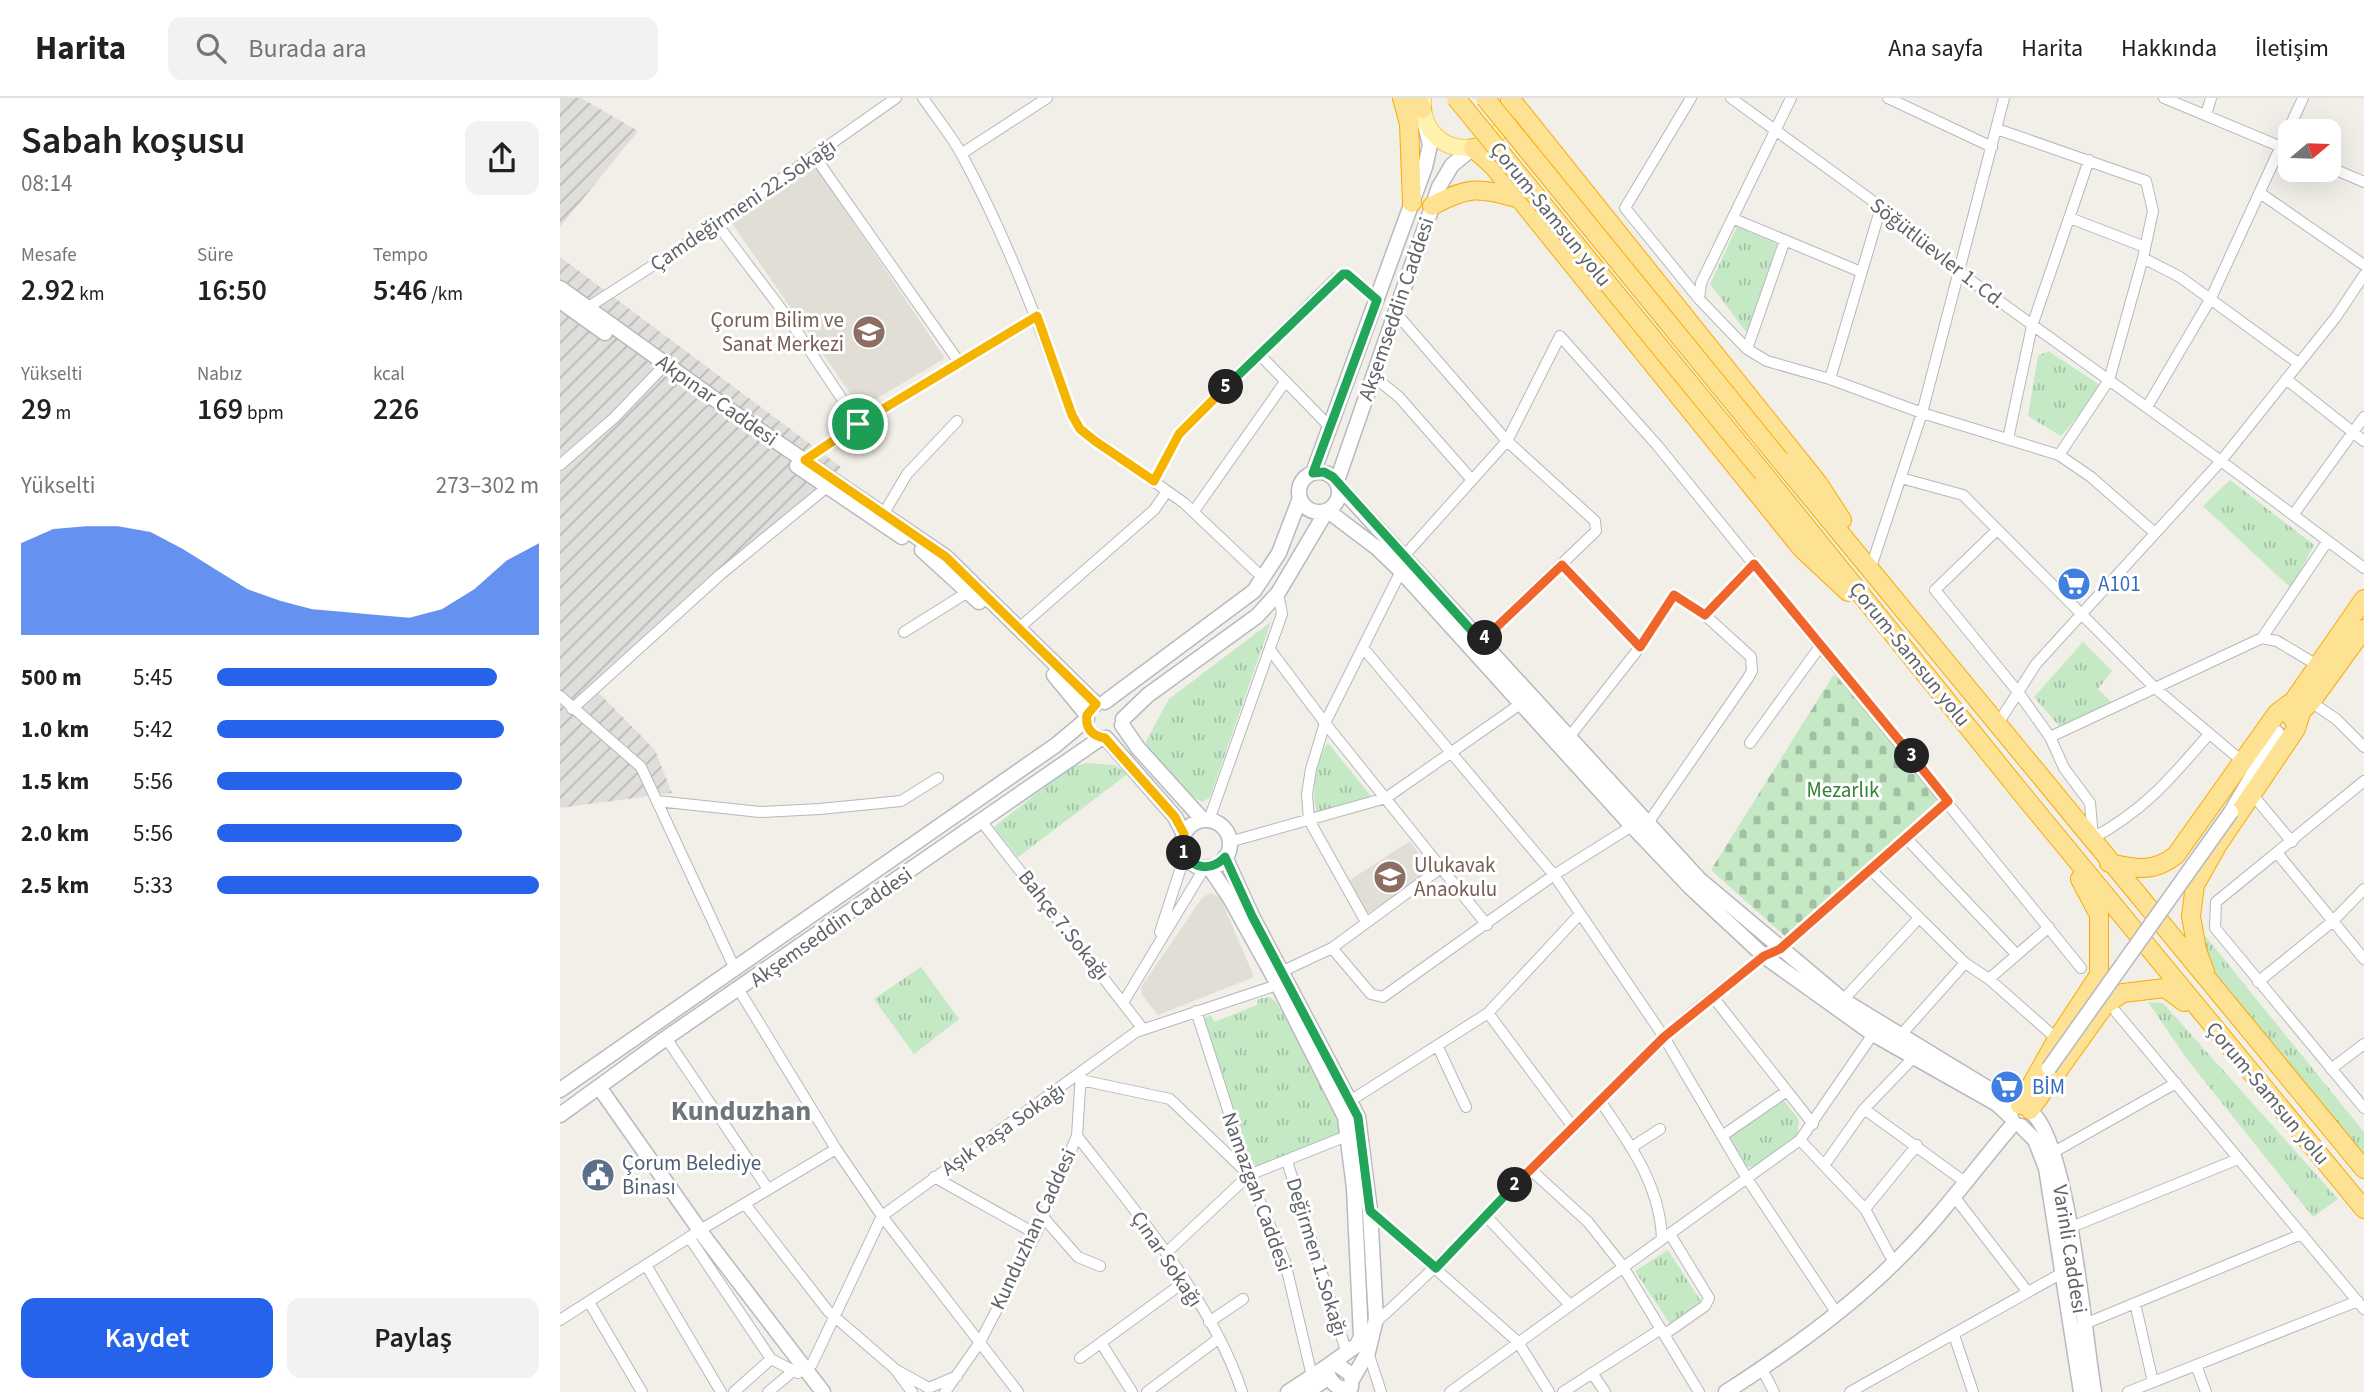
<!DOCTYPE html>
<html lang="tr">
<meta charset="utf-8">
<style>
:root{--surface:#fff;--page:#f2f2f2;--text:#202124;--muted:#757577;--line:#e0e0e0;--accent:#2563eb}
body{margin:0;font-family:"Source Sans 3",sans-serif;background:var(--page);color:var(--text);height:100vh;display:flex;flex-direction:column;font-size:26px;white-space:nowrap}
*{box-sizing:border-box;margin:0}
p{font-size:23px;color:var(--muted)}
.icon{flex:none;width:38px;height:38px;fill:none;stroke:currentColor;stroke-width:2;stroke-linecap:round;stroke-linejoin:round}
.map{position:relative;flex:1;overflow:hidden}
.drawer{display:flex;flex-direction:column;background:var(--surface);width:560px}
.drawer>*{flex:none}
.needle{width:46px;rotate:71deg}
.buttons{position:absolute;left:1718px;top:21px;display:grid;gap:14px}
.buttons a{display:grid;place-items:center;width:63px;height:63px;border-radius:14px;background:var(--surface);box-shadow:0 7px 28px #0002;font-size:35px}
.pin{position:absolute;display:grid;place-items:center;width:60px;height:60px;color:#fff;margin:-30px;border:4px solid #fff;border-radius:50%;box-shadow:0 2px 7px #0007}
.km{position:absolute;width:35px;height:35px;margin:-18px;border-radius:50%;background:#222;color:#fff;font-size:19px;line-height:35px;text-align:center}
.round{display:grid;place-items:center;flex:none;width:74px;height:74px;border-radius:14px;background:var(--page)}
.head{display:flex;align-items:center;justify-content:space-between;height:119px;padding:0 21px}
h1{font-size:38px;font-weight:600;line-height:52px}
.stats{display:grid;grid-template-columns:repeat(3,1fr);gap:10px;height:119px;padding:7px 21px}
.stats div{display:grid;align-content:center}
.stats b{font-size:30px;font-weight:600}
.stats small{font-size:19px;font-weight:400}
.stats p{font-size:19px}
.chart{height:196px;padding:14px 21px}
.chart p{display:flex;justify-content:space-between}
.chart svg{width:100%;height:126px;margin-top:7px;fill:var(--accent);opacity:.7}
.button{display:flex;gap:14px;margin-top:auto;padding:14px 21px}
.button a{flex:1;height:80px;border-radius:14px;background:var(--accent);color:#fff;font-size:28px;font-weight:600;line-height:80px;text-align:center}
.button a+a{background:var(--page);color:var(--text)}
ul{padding:0 21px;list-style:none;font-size:23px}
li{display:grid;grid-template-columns:112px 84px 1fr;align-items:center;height:52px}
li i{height:18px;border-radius:9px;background:var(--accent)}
header{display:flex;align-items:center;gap:42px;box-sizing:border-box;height:98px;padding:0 35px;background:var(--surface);border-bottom:2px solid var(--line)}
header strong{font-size:33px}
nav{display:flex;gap:38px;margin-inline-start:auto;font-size:24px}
.search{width:490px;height:63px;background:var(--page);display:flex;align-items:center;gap:18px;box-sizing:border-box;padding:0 24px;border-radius:14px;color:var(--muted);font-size:26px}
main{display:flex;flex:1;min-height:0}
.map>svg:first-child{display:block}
</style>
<header>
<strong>Harita</strong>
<div class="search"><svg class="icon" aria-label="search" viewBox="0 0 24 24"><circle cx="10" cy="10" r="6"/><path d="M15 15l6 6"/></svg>Burada ara</div>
<nav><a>Ana sayfa</a><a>Harita</a><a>Hakkında</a><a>İletişim</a></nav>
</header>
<main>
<section class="drawer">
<div class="head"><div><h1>Sabah koşusu</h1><p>08:14</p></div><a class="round"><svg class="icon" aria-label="share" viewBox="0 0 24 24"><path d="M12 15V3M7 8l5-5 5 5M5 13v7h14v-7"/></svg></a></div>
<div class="stats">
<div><p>Mesafe</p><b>2.92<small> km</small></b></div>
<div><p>Süre</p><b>16:50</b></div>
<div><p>Tempo</p><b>5:46<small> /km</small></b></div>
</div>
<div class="stats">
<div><p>Yükselti</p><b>29<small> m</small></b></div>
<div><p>Nabız</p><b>169<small> bpm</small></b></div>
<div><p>kcal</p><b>226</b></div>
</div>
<div class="chart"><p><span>Yükselti</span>273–302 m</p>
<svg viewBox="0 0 160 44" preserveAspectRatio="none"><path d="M0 44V12L10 7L20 6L30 6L40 8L50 14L60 21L70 28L80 32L90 35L100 36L110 37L120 38L130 35L140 28L150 18L160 12V44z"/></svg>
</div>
<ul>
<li><b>500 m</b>5:45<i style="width:87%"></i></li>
<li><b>1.0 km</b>5:42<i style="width:89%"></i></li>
<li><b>1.5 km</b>5:56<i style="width:76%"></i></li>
<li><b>2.0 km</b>5:56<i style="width:76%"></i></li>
<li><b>2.5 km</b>5:33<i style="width:100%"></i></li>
</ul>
<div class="button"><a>Kaydet</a><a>Paylaş</a></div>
</section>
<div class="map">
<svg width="1804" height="1294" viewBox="0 0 1804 1294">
<defs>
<pattern id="industrial-furrows" width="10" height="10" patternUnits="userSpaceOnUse" patternTransform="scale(1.75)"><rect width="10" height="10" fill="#e0deda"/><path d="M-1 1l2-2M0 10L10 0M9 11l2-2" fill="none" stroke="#b9b8b5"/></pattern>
<pattern id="cemetery-stones" width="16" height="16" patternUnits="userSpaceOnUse" patternTransform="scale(1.75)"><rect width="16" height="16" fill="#c5e8c5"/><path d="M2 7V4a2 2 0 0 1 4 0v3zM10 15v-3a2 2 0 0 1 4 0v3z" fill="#a3c0a4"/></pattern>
<pattern id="park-tufts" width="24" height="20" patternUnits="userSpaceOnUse" patternTransform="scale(1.75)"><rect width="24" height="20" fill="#c5e8c5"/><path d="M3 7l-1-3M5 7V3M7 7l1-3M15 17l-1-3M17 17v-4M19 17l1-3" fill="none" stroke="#a3c0a4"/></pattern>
</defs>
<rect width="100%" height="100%" fill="#f1efe8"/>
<path fill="url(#industrial-furrows)" d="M 0,0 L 21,0 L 78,33 L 0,129 Z
M 0,159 L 281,369 L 267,389 L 35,591 L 95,652 L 112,695 L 0,710 Z"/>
<path fill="#e1ded6" d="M 255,68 L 385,260 L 306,307 L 299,308 L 171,124 Z
M 850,743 L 872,774 L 805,817 L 787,784 Z
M 650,795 L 660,799 L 694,879 L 598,917 L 582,897 L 581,889 L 642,800 Z"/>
<path fill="url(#cemetery-stones)" d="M 1274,576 L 1381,699 L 1226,839 L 1151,772 Z"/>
<path fill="url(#park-tufts)" d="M 1177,129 L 1217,146 L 1187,235 L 1150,186 Z
M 1488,253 L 1543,289 L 1501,338 L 1468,318 L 1478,258 Z
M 1670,382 L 1754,447 L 1731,490 L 1643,408 Z
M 711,524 L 650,699 L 643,704 C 623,695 592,664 586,643 L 609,601 Z
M 1523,544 L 1552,573 L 1538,591 L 1553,606 L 1500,629 L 1474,599 Z
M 768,645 L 810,697 L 809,700 L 757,716 C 751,695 755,662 768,645 Z
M 527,665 L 554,667 L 569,675 L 458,759 L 434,729 L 510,669 Z
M 1646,839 L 1804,1034 L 1804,1059 L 1654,876 L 1640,844 Z
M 361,869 L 399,921 L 354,956 L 314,901 Z
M 710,899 L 716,904 L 774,1008 L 784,1035 L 692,1071 L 644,929 L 645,920 L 651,917 L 654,924 L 697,907 L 698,901 Z
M 1588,904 L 1603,905 L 1778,1101 L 1753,1119 L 1627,961 Z
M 1223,1001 L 1239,1022 L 1237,1038 L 1194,1070 L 1186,1068 L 1169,1040 Z
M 1108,1152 L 1142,1205 L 1110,1226 L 1075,1173 Z"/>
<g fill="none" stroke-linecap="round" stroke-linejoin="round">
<defs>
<path id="street" d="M 363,0 C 376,19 391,37 402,57 C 447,140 480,229 512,317 L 520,331 L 624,405 L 703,480
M 1131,0 L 1065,110 L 1139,201 L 1187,251 L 1207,263 L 1270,281
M 1171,0 L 1321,109 L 1399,174 L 1661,363 L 1804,470
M 1328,0 L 1432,49
M 1604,0 L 1731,53
M 1646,17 L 1651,0
M 1437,31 L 1586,83 L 1593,113 L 1583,160 L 1549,282 L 1499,357
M 401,56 L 487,0
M 255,59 L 399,264
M 1769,69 L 1804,84
M 1700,95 L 1804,167
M 1321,109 L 1270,281 L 1362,315 L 1499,357 L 1531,379 L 1595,435
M 1510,120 L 1585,149
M 1174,121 L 1301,174
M 157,126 L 228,220 L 298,325
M 1583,160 L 1620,179 L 1738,265
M 1139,201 L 1141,185 L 1231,0
M 27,210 L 157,126 L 336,0
M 835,214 L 947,343 L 1035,423 L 1036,433 L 921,543
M 1187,251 L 1225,142
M 699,256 L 769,328
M 813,278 L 839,299 L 912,382
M 1726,281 L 1804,343
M 1587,309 L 1651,200 L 1743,0
M 1448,341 L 1472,228 L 1529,62
M 245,362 L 298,325 L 477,218
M 0,367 L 54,320 L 99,273
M 1341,380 L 1403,397 L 1594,589 L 1682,663
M 594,383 L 619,336 L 776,180 L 787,176 L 817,202
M 634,413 L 725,284
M 324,415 L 347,376 L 397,323
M 1733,417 L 1804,319
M 1436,433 L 1375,492 L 1458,594 L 1490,639 L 1504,670 L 1530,705 L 1533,740 C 1586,711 1611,680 1649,636
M 844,458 L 947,343 L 1000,238 L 1097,347 L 1521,870
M 1312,466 L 1362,315 L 1444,0
M 1002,467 L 1080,549
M 1145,517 L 1194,466
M 459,530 L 594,412 L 607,393
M 344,534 L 408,494
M 1702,540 L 1717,543 L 1757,567
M 804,551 L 994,777 L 1104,939 L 1188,1082 L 1276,1214
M 711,553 L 765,625 L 927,827
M 0,598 L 81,669 L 174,869
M 1751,604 L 1776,621 L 1804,649
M 12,611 L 161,476 L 267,389
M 1437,627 L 1476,566 L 1661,363 L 1776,219 L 1804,177
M 1010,638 L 1080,549 L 1114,497 L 1145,517 L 1191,559 L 1192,573 L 1188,580 L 1088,725
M 1490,639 L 1702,540 L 1767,444
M 1190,645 L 1261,547
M 1804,683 L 1656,804 L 1655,830 L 1804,1010
M 1692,696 L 1732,744
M 97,703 L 200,714 L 260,711 L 341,703 L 378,680
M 649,722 L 722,516 L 718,495
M 422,724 L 583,931
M 1346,740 L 1456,856
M 669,744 L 826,700 L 959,607
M 1718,756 L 1804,861
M 1311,772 L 1405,865 L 1429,881 L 1497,941
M 806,824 L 749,722 L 747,696 L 751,671 L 765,625 L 841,473
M 600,834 L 625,757
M 772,850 L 811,896 L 823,899 L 994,777 L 1072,728
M 723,873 L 772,850 L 881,770
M 1429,881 L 1489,829
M 1698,884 L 1773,823 L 1804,791
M 179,892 L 276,1051 L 322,1118 L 458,1294
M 1153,899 L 1253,1026
M 1283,902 L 1358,821
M 564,903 L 645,769
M 636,913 L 689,1077 L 725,1164 L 752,1278
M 1556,914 L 1804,1211
M 928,915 L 1013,1029
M 1340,938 L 1405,865
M 106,940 L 208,1091
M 878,949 L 906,1009
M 1771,971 L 1804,946
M 521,982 L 610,1001 L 686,1074
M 790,1003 L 928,915 L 1019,817
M 1040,1003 C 1070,1046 1100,1087 1102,1141
M 1304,1011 L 1405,1084
M 517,1038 C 573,1110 654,1206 682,1294
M 1162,1038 L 1227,993
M 1240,1042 L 1305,1111 L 1334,1165
M 1072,1049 L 1100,1031
M 1494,1054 L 1616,985
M 727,1063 L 787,1256
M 1265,1066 L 1304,1011 L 1352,961
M 970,1071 L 1028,1124 L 1062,1167 L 1139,1294
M 374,1079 L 476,1136
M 1393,1097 L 1467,1193
M 185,1106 L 268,1213 L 335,1271 L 352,1294
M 1305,1111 L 1357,1047
M 810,1113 L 958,1244 L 989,1294
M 925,1117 L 1010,1207
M 483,1119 L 518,1159 L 540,1168
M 1509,1130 L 1678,1061
M 129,1139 L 211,1261 L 238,1275 L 252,1266 L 322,1118 L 576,934 L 717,887
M 606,1155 L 689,1077 L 789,1037
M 86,1167 L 161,1294
M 29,1204 L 82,1294
M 1575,1205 L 1593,1284
M 0,1222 L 142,1131 L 276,1051
M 649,1224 L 683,1201
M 815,1225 C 915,1135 1004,1034 1102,942 C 1133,911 1170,885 1204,858 L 1220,851 L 1388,703
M 1522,1227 L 1742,1136
M 1105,1236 L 1145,1208 L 1149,1200 L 1110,1136
M 1394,1237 L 1413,1294
M 541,1245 L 572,1294
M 808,1254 L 821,1294
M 520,1260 L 624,1184
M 1636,1267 L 1646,1294
M 1202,1271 L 1214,1294
M 338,1273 L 367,1289
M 1032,1275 L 1045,1294
M 371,1289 L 397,1278
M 174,1294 L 211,1261
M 208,1294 L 232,1274
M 385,1294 L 420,1244 L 476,1136 L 517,1038 L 521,975
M 587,1294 L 658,1241
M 890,1294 L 1240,1042 L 1313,936
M 1003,1294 L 1101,1231
M 1290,1294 L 1502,1175
M 1568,1294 L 1798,1203"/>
<path id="secondary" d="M 0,190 L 167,310 L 386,459 L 536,606
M 0,203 L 45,235
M 237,368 L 342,439
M739 394a20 20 0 1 1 40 0a20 20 0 1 1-40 0Z
M 753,375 L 865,69 L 870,47 L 865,26
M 777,383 L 879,89 L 892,67 L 913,50
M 779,388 L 1139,781 L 1283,902 L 1457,1008
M 768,413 L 817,450 L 841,473 L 1072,728 L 1131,790 L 1204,858 L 1313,936 L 1437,1006 L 1451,1019
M 362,452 L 419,504
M 494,577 L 527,617
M 545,604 L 694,493 L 719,455 L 740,400
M 563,621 L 588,597 L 697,518 L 718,495 L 766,414
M 562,627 L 578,650 L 643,722
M 546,640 L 615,719 L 624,736
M 1671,714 L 1717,635
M622 746a24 24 0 1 1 48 0a24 24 0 1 1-48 0Z
M 665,759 L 692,818 L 798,1019 L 810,1113 L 816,1221 L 808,1254 L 793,1280
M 649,769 L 670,800 L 715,881 L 785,1019 L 794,1090 L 801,1239 L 797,1247 L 769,1267 L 767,1274 C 771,1285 779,1294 791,1289 L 792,1277 L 775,1265
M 39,989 L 146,1141 L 263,1294
M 0,992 L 496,647 L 527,621
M 1471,1014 C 1508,1042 1525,1241 1534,1294
M 0,1017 L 106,940 L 541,640
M 1461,1028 L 1475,1042 L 1486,1070 L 1521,1294
M 728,1294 L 769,1267
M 747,1294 L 769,1279
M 1166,1294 C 1225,1256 1286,1213 1336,1163 C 1379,1121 1415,1071 1454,1025"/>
<path id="primary" d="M 863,0 C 858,65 951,68 949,0"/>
<path id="highway" d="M 842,0 L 849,26 L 852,105
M 857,0 L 862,11
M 950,0 L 1258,385 L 1282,422
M 913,50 L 933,68 L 1242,451 L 1288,494
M 872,108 C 911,87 919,90 960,101
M 1220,362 L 1804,1071
M 1203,375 L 1467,702 L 1804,1111
M 1725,615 L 1804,501
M 1733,622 L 1751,604 L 1804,531
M 1549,765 C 1575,771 1594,775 1616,757 L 1717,615 L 1729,606
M 1645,874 L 1637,852 L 1631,818 L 1635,787 L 1657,748 L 1736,631 L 1741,615
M 1460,1007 L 1497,941 L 1539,877 L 1539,817 L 1520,781
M 1470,1012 L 1545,907 L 1563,895 L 1605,890 L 1624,904"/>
</defs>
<use href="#street" stroke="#b5b8bc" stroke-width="12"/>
<use href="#secondary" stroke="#b6babf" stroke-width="17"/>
<use href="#primary" stroke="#f2c960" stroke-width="18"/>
<use href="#highway" stroke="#f9ab00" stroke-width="20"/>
<use href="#street" stroke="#fff" stroke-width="10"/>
<use href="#secondary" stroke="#fff" stroke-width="14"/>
<use href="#primary" stroke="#fff2af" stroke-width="16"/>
<use href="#highway" stroke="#fde293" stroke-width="18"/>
<defs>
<path id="secondary-bridge" d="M 1489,970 L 1671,714"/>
<path id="highway-bridge" d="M 896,0 L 1203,375
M 925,0 L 1220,362"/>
</defs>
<use href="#secondary-bridge" stroke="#b6babf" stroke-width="17" stroke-linecap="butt"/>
<use href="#highway-bridge" stroke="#f9ab00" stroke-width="20" stroke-linecap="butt"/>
<use href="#secondary-bridge" stroke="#fff" stroke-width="14"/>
<use href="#highway-bridge" stroke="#fde293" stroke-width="18"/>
</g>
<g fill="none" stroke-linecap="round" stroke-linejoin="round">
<defs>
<path id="split-1" d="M 298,326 L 245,362 L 386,459 L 536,606 L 527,617 C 525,630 532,638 545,640 L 615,719 L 624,736 L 624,755"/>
<path id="split-2" d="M 624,755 C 634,772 652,773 665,759 L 692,818 L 798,1019 L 810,1113 L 876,1170 L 955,1087"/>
<path id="split-3" d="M 955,1087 L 1104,939 L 1204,858 L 1220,851 L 1388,703 L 1352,658"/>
<path id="split-4" d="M 925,540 L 1002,467 L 1080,549 L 1114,497 L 1145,517 L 1194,466 L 1352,658"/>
<path id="split-5" d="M 666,289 L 783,176 L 787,176 L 817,202 L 753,375 L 764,374 L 773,379 L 921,543 L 925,540"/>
<path id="split-6" d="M 298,326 L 477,218 L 512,317 L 520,331 L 535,343 L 594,383 L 619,336 L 666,289"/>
</defs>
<use href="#split-1" stroke="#fff" stroke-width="14"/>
<use href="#split-2" stroke="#fff" stroke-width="14"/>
<use href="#split-3" stroke="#fff" stroke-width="14"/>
<use href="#split-4" stroke="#fff" stroke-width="14"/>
<use href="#split-5" stroke="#fff" stroke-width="14"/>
<use href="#split-6" stroke="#fff" stroke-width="14"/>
<use href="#split-1" stroke="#f5b400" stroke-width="9"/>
<use href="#split-2" stroke="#22a559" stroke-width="9"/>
<use href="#split-3" stroke="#f0652b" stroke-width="9"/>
<use href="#split-4" stroke="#f0652b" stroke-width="9"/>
<use href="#split-5" stroke="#22a559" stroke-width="9"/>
<use href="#split-6" stroke="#f5b400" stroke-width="9"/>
</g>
<defs>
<symbol id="school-disc" viewBox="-11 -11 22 22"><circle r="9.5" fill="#8d6e63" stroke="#fff"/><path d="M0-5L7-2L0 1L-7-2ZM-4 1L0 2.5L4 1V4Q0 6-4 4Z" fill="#fff"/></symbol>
<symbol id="supermarket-disc" viewBox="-11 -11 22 22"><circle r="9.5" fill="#3f7fe0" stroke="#fff"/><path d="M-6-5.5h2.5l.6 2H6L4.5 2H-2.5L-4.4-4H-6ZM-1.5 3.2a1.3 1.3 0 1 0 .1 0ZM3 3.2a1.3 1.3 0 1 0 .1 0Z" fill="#fff"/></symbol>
<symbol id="civic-disc" viewBox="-11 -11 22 22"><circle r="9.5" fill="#5c6f8a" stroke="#fff"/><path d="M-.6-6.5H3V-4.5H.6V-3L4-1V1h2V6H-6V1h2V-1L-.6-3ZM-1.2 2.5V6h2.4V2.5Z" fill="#fff"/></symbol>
</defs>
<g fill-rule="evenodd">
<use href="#school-disc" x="290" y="215" width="38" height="38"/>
<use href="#supermarket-disc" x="1495" y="467" width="38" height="38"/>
<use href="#school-disc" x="811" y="760" width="38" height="38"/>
<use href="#supermarket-disc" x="1428" y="970" width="38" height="38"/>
<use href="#civic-disc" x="19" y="1058" width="38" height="38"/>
</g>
<g text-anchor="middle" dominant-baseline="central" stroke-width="6" stroke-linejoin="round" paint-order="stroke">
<g font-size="21" fill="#5f6368" stroke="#fff">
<text transform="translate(183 107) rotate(-34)">Çamdeğirmeni 22.Sokağı</text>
<text transform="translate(991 116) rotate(51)">Çorum-Samsun yolu</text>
<text transform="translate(1378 155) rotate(38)">Söğütlüevler 1. Cd.</text>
<text transform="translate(836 211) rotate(-71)">Akşemseddin Caddesi</text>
<text transform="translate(157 302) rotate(35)">Akpınar Caddesi</text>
<text transform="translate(1350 556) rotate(51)">Çorum-Samsun yolu</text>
<text transform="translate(504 827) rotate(52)">Bahçe 7.Sokağı</text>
<text transform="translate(271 829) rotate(-35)">Akşemseddin Caddesi</text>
<text transform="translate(1708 995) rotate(50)">Çorum-Samsun yolu</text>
<text transform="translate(443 1031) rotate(-35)">Aşık Paşa Sokağı</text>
<text transform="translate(697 1094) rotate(70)">Namazgah Caddesi</text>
<text transform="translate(473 1131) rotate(-65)">Kunduzhan Caddesi</text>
<text transform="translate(1510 1151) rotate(81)">Varinli Caddesi</text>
<text transform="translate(757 1159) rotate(73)">Değirmen 1.Sokağı</text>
<text transform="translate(607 1161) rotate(56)">Çınar Sokağı</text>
</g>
<g font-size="21" fill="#785e54" stroke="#fff" text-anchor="end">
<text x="284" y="222">Çorum Bilim ve<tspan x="284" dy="24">Sanat Merkezi</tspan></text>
<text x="854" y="767" text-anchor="start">Ulukavak<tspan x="854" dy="24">Anaokulu</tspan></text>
</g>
<g font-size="21" fill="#366cbe" stroke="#fff" text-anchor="start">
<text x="1538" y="486">A101</text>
<text x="1472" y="989">BİM</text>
</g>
<g font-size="21" fill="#348238" stroke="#fff">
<text x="1283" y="692">Mezarlık</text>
</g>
<g font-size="21" fill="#4e5e75" stroke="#fff" text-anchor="start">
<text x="62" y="1065">Çorum Belediye<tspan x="62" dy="24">Binası</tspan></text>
</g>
<g font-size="28" font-weight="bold" fill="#70757a" stroke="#fff">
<text x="181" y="1013">Kunduzhan</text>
</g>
</g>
</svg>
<div class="buttons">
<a><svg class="needle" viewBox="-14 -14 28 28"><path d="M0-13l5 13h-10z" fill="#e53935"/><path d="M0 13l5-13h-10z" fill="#757577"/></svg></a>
</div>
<div class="pin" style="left:298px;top:326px;background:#1e9e55"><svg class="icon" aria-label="arrive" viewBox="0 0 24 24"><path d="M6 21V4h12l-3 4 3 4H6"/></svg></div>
<b class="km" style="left:624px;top:755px">1</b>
<b class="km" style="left:955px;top:1087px">2</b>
<b class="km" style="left:1352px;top:658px">3</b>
<b class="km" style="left:925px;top:540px">4</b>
<b class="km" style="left:666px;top:289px">5</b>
</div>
</main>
